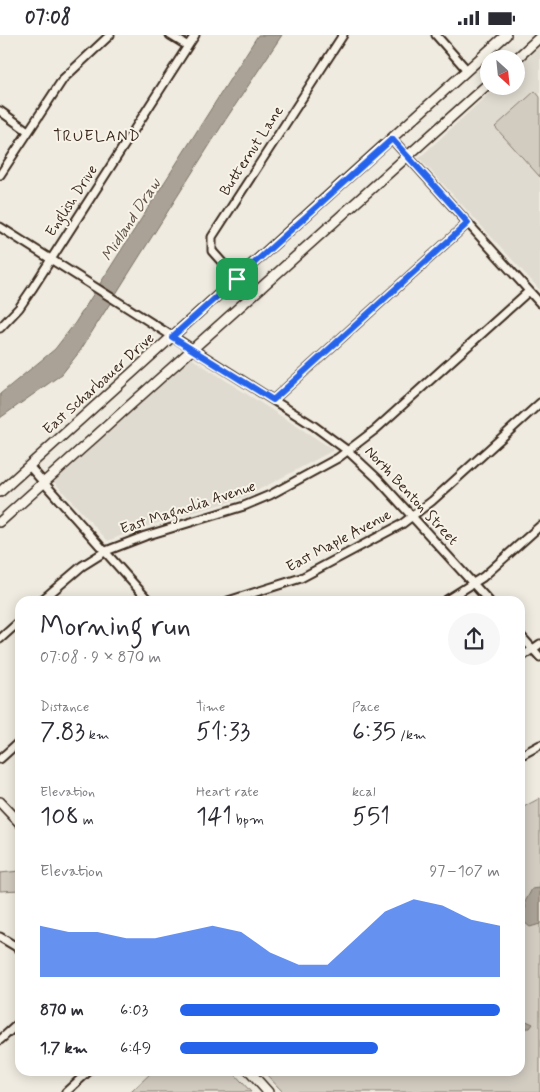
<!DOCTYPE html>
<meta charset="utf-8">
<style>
:root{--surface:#fff;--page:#f7f7f7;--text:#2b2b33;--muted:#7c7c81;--accent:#2563eb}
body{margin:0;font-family:Mynerve,sans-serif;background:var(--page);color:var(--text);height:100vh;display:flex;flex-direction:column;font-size:19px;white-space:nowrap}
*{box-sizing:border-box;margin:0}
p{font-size:16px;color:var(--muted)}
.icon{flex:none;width:28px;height:28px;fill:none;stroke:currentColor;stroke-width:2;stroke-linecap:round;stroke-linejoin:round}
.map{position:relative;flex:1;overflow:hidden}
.drawer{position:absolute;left:15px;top:561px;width:510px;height:480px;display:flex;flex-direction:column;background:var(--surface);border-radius:15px;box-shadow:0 2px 12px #0003}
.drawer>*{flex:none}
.needle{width:32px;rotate:153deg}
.fabs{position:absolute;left:480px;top:15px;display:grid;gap:10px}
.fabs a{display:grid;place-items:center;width:45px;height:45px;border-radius:50%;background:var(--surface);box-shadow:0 2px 12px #0003;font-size:25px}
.pin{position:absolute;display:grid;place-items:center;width:42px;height:42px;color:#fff;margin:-21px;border-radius:10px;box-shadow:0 2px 8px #0006}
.round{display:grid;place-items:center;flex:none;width:52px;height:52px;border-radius:26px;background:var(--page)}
.overview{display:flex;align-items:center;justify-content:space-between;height:85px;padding:0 25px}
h1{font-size:28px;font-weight:600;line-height:38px}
.figures{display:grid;grid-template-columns:repeat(3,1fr);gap:8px;height:85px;padding:5px 25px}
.figures div{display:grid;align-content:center}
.figures b{font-size:25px;font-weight:600}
.figures small{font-size:14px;font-weight:400}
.figures p{font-size:14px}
.chart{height:140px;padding:10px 25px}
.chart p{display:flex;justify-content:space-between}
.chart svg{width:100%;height:90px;margin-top:5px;fill:var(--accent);opacity:.7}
ul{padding:0 25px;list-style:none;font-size:16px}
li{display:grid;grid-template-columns:80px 60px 1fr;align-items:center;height:38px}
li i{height:12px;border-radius:6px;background:var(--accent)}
.status{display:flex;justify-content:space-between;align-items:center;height:35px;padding:0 25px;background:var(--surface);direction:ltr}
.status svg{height:14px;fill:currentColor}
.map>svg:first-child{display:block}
</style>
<div class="status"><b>07:08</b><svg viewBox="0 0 49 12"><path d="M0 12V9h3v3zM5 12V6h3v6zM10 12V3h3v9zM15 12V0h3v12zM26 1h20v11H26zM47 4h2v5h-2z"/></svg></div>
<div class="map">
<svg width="540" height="1057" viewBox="0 0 540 1057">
<rect width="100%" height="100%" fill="#efebe0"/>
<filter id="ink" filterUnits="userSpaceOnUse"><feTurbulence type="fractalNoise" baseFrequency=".02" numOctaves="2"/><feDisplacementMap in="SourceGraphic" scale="10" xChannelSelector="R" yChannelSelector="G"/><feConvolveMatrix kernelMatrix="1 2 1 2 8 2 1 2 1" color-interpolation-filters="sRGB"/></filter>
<g filter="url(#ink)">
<path fill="#e0dbd0" d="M 540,11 L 540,255 L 419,123 L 497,51 L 516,51 L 516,33 Z
M 191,323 L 334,415 L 245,462 L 135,495 L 108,506 L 54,447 Z"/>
<path fill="#d1cbc0" stroke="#867a6f" d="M 535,56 L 540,62 L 540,142 L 495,92 Z
M 540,763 L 540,1057 L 283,1057 L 263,1036 L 520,1036 L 520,774 Z
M 20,836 L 20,855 L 0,856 L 0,838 Z
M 153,1036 L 232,1036 L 251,1057 L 131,1057 Z"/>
<path fill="#aaa296" stroke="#7e7266" d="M 258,0 L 282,0 L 226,84 L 80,316 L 62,339 L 0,383 L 0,359 L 55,314 L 75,288 Z
M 540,853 L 540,889 L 530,892 L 520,884 L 520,877 L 526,873 L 525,867 L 532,854 Z
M 522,984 L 533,989 L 530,993 L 526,993 L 520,1002 L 520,985 Z"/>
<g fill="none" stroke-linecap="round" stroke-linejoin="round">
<defs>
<path id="minor" d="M 170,0 L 188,11
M 436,0 L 467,35
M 0,76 L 28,96
M 392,104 L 540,268
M 0,140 L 63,44 L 110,0
M 0,192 L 314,391 L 348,416 L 378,444 L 489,566
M 237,244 L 212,216 L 212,202 L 343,0
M 0,293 L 19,273 L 32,254 L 195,0
M 273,365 L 468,188
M 29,431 L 149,566
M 41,566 L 82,531 L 106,516 L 145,501 L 244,471 L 270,460 L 338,423 L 376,394 L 529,256
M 228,566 L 301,543 L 402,489 L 432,466 L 540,368
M 445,566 L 483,542 L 540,491
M 520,600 L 540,622
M 0,604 L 20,586
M 520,623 L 540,609
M 520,721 L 540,710
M 0,724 L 20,706
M 0,902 L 20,914
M 0,1005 L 20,987
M 66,1057 L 89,1036"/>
<path id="major" d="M 516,24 L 540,2
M 0,457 L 506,0
M 0,487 L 489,48
M 0,767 L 20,788
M 249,1036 L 268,1057"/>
</defs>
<use href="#minor" stroke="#3b2a1e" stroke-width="11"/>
<use href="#major" stroke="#3b2a1e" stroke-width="12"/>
<use href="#minor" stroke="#f7f3e8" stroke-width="7"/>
<use href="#major" stroke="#f7f3e8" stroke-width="9"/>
</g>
</g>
<g fill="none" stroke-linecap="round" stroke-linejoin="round" filter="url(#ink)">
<defs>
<path id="route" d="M 392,104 L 468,188 L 273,365 L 172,302 Z"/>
</defs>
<use href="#route" stroke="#fff" stroke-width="10"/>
<use href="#route" stroke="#2563eb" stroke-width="6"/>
</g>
<g text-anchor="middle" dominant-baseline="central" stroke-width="4" stroke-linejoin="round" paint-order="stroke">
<g font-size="15" fill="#3b2a1e" stroke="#f7f3e8">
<text transform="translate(252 116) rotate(-57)">Butternut Lane</text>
<text transform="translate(72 166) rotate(-57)">English Drive</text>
<text transform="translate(99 349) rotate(-42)">East Scharbauer Drive</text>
<text transform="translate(411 461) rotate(47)">North Benton Street</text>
<text transform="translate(188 473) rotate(-18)">East Magnolia Avenue</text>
<text transform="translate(339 506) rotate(-28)">East Maple Avenue</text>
</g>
<g font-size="16" letter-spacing="1" fill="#3b2a1e" stroke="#f7f3e8">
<text x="97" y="101">TRUELAND</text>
</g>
<g font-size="16" font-style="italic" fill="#625448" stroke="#f7f3e8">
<text transform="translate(131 185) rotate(-57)">Midland Draw</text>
</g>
</g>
</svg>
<div class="fabs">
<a><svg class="needle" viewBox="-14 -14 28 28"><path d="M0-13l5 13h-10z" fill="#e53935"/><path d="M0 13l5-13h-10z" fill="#7c7c81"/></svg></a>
</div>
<div class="pin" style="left:237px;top:244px;background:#1e9e55"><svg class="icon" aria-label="arrive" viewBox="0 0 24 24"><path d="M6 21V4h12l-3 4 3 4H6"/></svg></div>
<section class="drawer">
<div class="overview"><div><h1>Morning run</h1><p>07:08 · 9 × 870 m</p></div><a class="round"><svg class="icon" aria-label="share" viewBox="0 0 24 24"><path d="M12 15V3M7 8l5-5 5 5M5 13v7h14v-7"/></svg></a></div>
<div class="figures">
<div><p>Distance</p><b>7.83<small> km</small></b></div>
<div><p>Time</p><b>51:33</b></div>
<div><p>Pace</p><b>6:35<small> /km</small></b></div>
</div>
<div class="figures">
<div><p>Elevation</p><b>108<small> m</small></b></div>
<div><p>Heart rate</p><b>141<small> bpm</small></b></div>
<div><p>kcal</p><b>551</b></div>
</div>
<div class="chart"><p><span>Elevation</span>97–107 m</p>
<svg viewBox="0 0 160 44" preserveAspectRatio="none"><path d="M0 44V19L10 22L20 22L30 25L40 25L50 22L60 19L70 22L80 32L90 38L100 38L110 25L120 12L130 6L140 9L150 16L160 19V44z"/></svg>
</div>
<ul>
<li><b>870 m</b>6:03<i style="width:100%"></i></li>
<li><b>1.7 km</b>6:49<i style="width:62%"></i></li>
</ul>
</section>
</div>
